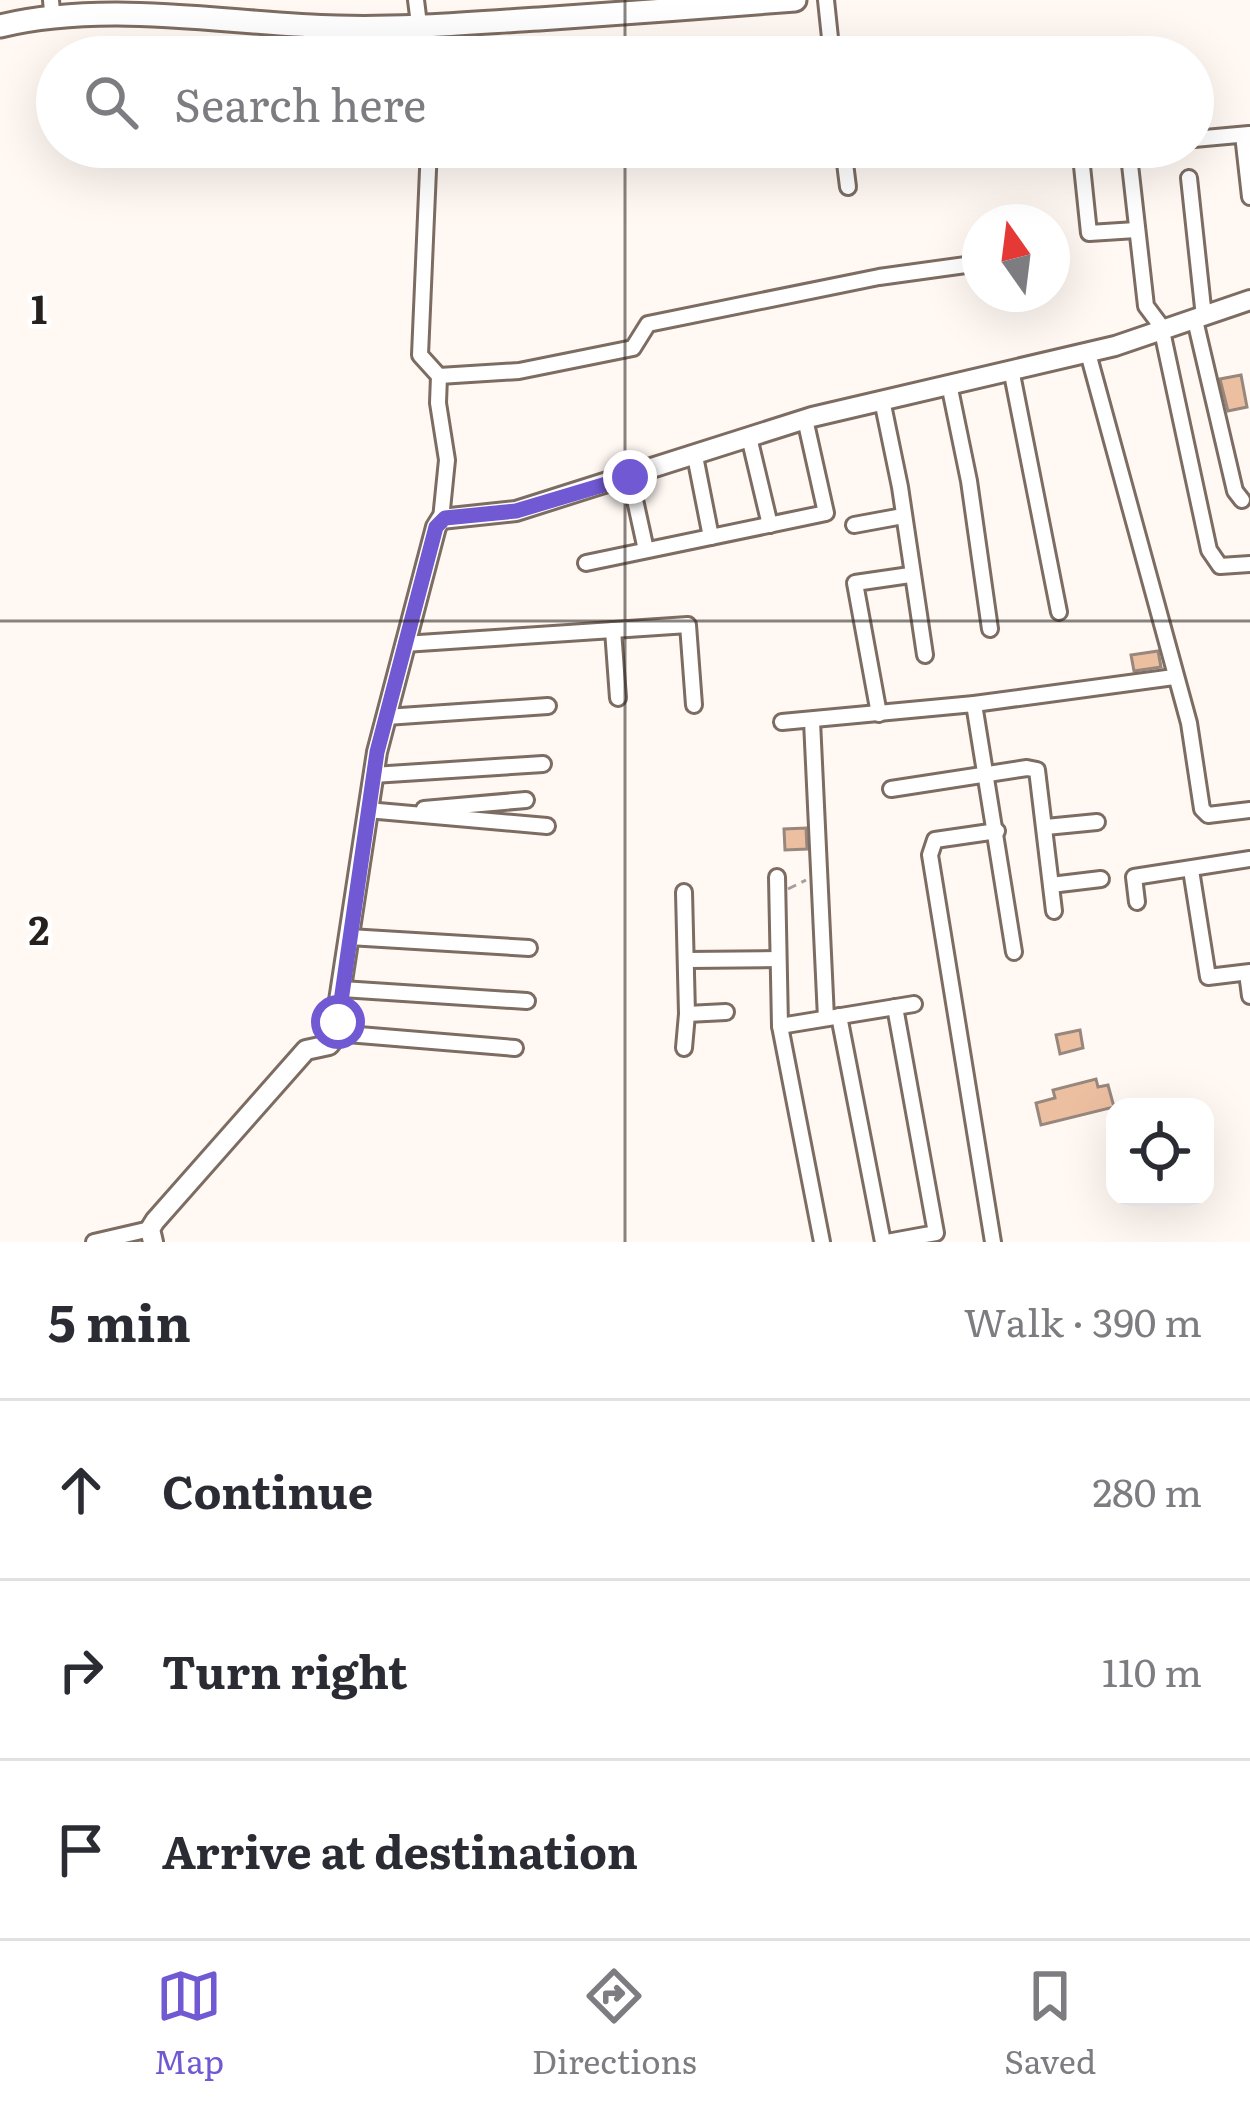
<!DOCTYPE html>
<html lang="en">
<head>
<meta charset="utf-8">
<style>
  :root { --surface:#fff; --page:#f7f7f7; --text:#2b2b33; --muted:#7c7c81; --line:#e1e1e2; --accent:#7159d3 }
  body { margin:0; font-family:Literata,serif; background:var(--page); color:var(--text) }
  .controls { position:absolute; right:36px; bottom:36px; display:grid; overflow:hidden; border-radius:24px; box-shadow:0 12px 48px #0002 }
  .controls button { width:108px; height:108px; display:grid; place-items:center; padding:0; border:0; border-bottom:3px solid var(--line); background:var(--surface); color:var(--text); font:60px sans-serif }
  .compass { position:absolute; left:962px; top:204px; width:108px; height:108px; border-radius:50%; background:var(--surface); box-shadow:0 12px 48px #0002; rotate:346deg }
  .stop { position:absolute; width:36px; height:36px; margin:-27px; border:9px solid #7159d3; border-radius:50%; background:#fff }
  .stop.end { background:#7159d3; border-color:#fff; box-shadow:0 3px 12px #0008 }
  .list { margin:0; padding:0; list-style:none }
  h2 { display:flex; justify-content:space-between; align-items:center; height:156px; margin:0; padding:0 48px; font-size:51px }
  h2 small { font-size:39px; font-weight:400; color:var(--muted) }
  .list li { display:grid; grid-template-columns:78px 1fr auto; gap:36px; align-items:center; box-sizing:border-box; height:180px; padding:0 48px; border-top:3px solid var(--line) }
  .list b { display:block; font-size:45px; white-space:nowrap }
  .list em { font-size:39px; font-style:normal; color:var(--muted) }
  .icon { flex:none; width:66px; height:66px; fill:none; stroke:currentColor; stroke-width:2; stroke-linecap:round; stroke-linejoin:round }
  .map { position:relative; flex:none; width:1250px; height:1242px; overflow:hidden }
  .search { position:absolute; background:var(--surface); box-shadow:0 12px 48px #0002; left:36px; right:36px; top:36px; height:132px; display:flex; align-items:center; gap:30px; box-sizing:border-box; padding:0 42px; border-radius:66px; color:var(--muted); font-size:45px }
  .sheet { height:696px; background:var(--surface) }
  nav { display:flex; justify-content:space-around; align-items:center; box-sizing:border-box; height:168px; border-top:3px solid var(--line); background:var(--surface); font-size:33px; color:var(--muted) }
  nav a { display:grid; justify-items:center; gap:6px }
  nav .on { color:var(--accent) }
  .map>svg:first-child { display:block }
  .building { fill:#edbfa1; stroke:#97877d; stroke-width:3 }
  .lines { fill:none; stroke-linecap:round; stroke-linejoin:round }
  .street-casing { stroke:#7c6c62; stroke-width:20 }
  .secondary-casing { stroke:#7c6c62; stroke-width:24 }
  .primary-casing { stroke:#7c6c62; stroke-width:27 }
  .path { stroke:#a59f9a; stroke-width:3; stroke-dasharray:9 6; stroke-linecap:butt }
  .street { stroke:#fff; stroke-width:14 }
  .secondary { stroke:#fff; stroke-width:18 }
  .primary { stroke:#fff; stroke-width:21 }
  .route { stroke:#7159d3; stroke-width:15 }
  .grid { fill:none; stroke:#27211d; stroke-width:3; stroke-opacity:0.55 }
  .grid-label { font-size:39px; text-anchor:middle; font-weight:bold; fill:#27211d; stroke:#fff; stroke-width:9; stroke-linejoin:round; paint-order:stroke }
</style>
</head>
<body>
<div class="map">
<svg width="1250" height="1242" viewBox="0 0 1250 1242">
  <rect width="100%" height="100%" fill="#fff8f3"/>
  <g class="building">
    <path d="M 1241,375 L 1247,407 L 1228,411 L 1220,379 Z"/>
    <path d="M 1158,651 L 1161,667 L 1134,671 L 1131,655 Z"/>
    <path d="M 806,828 L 807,849 L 785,850 L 784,829 Z"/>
    <path d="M 1080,1030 L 1083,1048 L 1060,1054 L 1056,1035 Z"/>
    <path d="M 1096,1079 L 1098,1087 L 1108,1085 L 1114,1107 L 1041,1125 L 1036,1103 L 1055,1098 L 1053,1090 Z"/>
  </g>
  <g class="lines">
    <g class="street-casing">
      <g id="street">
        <path d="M 51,0 L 52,12"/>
        <path d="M 416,0 L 423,57"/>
        <path d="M 826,0 L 832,57"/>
        <path d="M 1243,135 L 1250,197"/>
        <path d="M 1194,139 L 1249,134"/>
        <path d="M 429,147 L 420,355 L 439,376 L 438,403 L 447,460 L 441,519"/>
        <path d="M 843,147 L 848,187"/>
        <path d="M 1080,147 L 1089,233 L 1136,230"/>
        <path d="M 1128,147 L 1146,306 L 1164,330"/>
        <path d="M 1189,178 L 1204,317"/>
        <path d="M 1195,320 L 1235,491 L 1242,500"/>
        <path d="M 1162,331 L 1209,550 L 1220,566 L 1250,564"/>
        <path d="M 1088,353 L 1189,723 L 1202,809 L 1208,815 L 1250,810"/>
        <path d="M 1011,369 L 1059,612"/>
        <path d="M 439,376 L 519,371 L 633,348 L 648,324 L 879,277 L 980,263"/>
        <path d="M 949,384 L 969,481 L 990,629"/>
        <path d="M 882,400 L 900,487 L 925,655"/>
        <path d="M 749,437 L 770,525"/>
        <path d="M 695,456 L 711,537"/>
        <path d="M 630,477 L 646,550"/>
        <path d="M 854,525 L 903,516"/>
        <path d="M 586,563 L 826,513 L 805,419"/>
        <path d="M 613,630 L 618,698"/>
        <path d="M 404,644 L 688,625 L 694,705"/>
        <path d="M 974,704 L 1014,952"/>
        <path d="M 879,714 L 855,583 L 910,575"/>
        <path d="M 386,717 L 548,706"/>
        <path d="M 812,721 L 826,1018"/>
        <path d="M 782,722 L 974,704 L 1174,677"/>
        <path d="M 373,775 L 543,764"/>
        <path d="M 891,789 L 1027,768 L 1037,770 L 1054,911"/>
        <path d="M 424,809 L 526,800"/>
        <path d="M 367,810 L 547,826"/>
        <path d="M 1046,827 L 1097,822"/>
        <path d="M 1191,870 L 1208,977 L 1250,972"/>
        <path d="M 777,877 L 780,1026 L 822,1242"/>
        <path d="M 1051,885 L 1101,879"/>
        <path d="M 1137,902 L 1134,877 L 1250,859"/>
        <path d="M 349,937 L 529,948"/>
        <path d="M 687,960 L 778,959"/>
        <path d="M 1247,973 L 1250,996"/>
        <path d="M 342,989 L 527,1001"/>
        <path d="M 687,1014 L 726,1012"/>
        <path d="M 839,1016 L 883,1242"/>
        <path d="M 780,1026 L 914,1004"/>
        <path d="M 335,1033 L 515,1048"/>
        <path d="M 684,1048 L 687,1014 L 684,892"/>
        <path d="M 94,1242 L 150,1229"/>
        <path d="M 887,1242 L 936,1233 L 895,1007"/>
        <path d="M 993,1242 L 930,855 L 935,840 L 997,831"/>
      </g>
    </g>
    <g class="secondary-casing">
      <path id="secondary" d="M 153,1242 L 150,1229 L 155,1221 L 306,1050 L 329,1045 L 333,1040 L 377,752 L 436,527 L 441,519 L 516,511 L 812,417 L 1115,346 L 1250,300"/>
    </g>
    <g class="primary-casing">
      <path id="primary" d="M 0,26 C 108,0 226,24 337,27 C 404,29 471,23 539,19 C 624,13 710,7 795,0"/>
    </g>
    <path class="path" d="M 788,889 L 806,880"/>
    <use href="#street" class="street"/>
    <use href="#secondary" class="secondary"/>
    <use href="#primary" class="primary"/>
  </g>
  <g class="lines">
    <path class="route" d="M 338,1022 L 377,752 L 436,527 L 445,518 L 516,511 L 630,477"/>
  </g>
  <path class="grid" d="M 625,0 L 625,57M 625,147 L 625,1242M 0,621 L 1250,621"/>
  <g class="grid-label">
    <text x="39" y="324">1</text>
    <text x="39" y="945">2</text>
  </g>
</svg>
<div class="controls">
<button><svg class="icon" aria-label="locate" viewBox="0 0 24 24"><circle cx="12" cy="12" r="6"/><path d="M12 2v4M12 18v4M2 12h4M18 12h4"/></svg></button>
</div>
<svg class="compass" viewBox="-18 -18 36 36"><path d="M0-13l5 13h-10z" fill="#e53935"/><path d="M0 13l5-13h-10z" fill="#7c7c81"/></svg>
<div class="stop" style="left:338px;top:1022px"></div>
<div class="stop end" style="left:630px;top:477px"></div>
<div class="search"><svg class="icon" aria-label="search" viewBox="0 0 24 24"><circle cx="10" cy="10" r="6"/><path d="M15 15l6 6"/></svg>Search here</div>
</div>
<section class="sheet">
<h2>5 min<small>Walk · 390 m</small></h2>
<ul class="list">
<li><svg class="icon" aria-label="ahead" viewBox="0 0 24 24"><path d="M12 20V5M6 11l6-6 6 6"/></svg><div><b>Continue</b></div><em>280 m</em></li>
<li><svg class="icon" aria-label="right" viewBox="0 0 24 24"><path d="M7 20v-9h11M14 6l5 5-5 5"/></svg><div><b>Turn right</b></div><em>110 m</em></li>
<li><svg class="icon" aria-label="arrive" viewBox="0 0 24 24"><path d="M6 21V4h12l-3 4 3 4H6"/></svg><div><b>Arrive at destination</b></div></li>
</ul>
</section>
<nav>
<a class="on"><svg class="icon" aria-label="map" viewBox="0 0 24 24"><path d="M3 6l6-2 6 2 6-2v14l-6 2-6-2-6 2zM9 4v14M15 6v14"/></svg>Map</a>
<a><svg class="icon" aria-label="directions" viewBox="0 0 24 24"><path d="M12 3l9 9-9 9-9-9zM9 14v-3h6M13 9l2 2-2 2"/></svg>Directions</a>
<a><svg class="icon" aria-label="saved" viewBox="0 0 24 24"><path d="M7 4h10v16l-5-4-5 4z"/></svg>Saved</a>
</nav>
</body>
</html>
